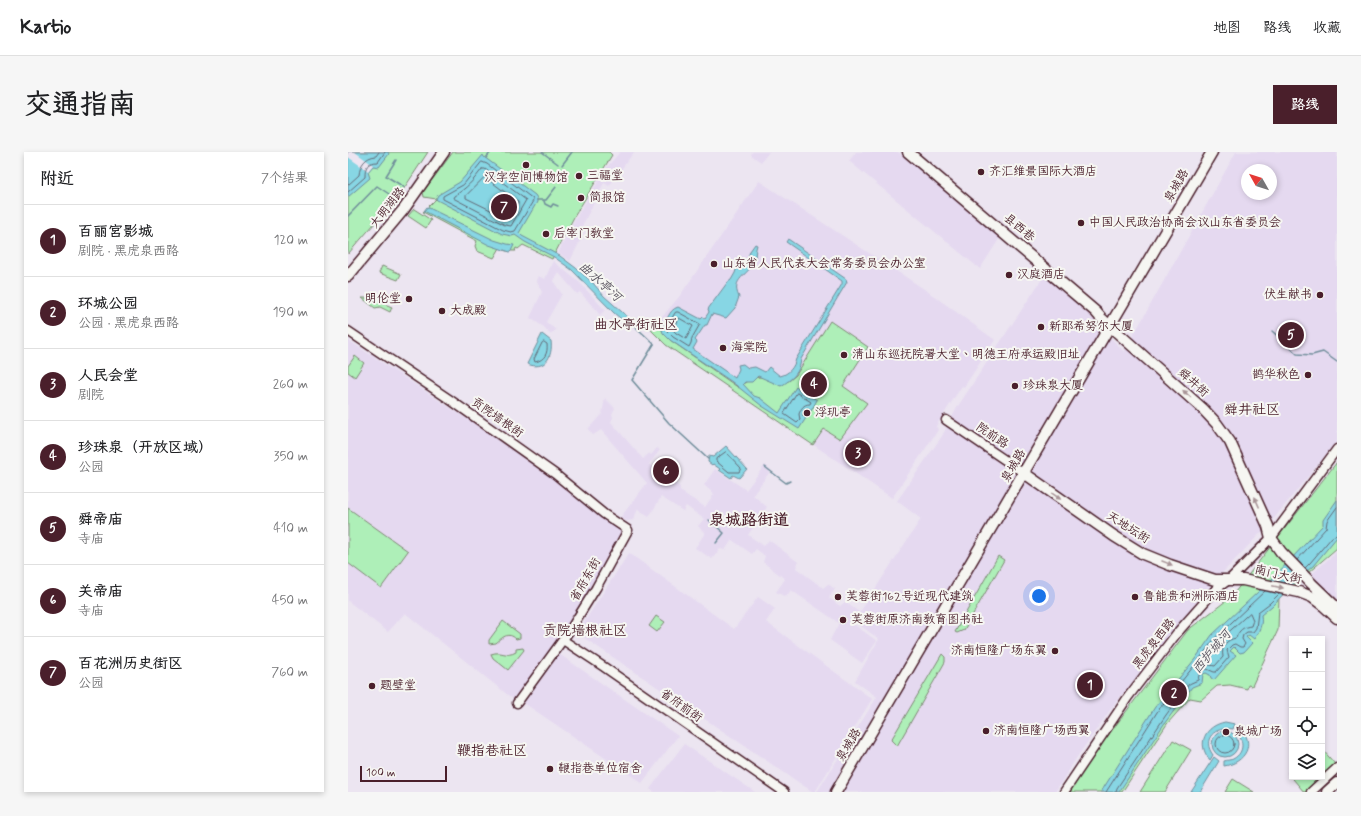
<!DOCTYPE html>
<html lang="zh">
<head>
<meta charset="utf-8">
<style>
  :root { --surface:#fff; --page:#f6f6f6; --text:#202124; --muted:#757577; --line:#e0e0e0; --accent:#4a1f2b }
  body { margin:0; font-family:Mynerve,"LXGW WenKai TC",sans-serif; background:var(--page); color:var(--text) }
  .controls { position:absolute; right:12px; bottom:12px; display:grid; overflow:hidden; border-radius:0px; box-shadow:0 2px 6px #0003 }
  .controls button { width:36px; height:36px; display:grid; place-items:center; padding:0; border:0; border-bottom:1px solid var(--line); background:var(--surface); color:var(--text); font:20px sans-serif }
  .compass { position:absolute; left:893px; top:12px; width:36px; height:36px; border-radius:50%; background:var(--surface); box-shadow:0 2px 6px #0003; rotate:309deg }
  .scale { position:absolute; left:12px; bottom:10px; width:87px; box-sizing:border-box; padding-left:4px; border:2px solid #4a1f2b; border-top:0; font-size:11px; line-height:14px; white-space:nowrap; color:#4a1f2b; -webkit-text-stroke:3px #f6f6f2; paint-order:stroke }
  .you { position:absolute; left:691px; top:444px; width:14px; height:14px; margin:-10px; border:3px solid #fff; border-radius:50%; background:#1a73e8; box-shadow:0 0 0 6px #1a73e833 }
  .badge { display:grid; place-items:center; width:26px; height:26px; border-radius:50%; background:var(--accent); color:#fff; font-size:13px; font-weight:700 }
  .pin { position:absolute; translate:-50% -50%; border:2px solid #fff; box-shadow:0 1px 4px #0006 }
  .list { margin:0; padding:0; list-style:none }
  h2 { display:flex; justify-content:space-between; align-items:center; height:52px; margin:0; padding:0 16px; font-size:17px }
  h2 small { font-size:13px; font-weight:400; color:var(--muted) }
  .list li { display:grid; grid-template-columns:26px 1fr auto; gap:12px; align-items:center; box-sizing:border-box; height:72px; padding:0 16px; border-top:1px solid var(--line) }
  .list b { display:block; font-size:15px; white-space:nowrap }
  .list p { margin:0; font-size:13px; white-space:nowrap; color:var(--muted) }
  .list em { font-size:13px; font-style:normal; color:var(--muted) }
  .icon { flex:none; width:22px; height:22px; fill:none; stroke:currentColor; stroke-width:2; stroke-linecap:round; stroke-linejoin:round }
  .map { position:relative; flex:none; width:989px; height:640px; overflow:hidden; border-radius:0px }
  header { display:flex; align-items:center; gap:24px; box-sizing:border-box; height:56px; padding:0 20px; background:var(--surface); border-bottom:1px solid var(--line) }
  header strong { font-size:19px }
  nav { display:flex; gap:22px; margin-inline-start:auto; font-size:14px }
  .intro { display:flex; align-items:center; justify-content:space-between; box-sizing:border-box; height:96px; padding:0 24px }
  h1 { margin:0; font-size:28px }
  .button { padding:10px 18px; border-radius:0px; background:var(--accent); color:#fff; font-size:14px; font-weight:700 }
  main { display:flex; gap:24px; padding:0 24px }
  aside { flex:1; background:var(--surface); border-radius:0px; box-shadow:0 2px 6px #0003 }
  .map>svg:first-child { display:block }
  .built { fill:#e5d9f0; fill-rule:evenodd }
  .green { fill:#aeefb8; stroke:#7c8772 }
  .water { fill:#87d6e4; stroke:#6f8d9a }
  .pier { fill:#ece5f1 }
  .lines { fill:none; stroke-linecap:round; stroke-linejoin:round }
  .shore { stroke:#626875; stroke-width:1 }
  .stream { stroke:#6f8d9a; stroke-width:1.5 }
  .minor-casing { stroke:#4a1f2b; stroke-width:11 }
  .major-casing { stroke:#4a1f2b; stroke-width:13 }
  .minor { stroke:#f6f6f2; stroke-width:8 }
  .major { stroke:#f6f6f2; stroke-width:10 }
  .oneway { fill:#a99598 }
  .poi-dot { fill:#4a1f2b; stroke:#f6f6f2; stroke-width:1.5 }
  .labels { text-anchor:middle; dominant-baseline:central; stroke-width:4; stroke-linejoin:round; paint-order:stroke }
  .poi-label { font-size:12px; fill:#4a1f2b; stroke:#f6f6f2; text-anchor:start }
  .street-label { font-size:12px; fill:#4a1f2b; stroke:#f6f6f2 }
  .water-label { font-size:13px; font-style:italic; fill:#5c5662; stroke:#f6f6f2 }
  .quarter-label { font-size:14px; fill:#4a1f2b; stroke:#f6f6f2 }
  .district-label { font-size:16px; font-weight:bold; fill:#4a1f2b; stroke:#f6f6f2 }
</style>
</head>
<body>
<header>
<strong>Kartio</strong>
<nav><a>地图</a><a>路线</a><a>收藏</a></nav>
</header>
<div class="intro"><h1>交通指南</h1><a class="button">路线</a></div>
<main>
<aside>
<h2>附近<small>7个结果</small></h2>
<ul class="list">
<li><span class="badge">1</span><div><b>百丽宫影城</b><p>剧院 · 黑虎泉西路</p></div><em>120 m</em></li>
<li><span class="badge">2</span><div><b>环城公园</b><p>公园 · 黑虎泉西路</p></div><em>190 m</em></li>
<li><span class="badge">3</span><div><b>人民会堂</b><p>剧院</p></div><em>260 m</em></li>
<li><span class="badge">4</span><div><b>珍珠泉（开放区域）</b><p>公园</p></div><em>350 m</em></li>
<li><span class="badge">5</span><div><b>舜帝庙</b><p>寺庙</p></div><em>410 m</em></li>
<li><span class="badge">6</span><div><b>关帝庙</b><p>寺庙</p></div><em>450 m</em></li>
<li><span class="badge">7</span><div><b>百花洲历史街区</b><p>公园</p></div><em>760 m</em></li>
</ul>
</aside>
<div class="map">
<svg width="989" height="640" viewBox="0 0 989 640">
  <rect width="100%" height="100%" fill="#ece5f1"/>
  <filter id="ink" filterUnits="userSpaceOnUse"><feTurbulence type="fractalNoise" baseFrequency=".025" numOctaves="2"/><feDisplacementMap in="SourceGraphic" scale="8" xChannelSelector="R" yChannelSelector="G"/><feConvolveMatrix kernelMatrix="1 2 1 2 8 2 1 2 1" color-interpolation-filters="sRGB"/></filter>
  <g filter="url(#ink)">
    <g class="built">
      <path d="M 272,0 L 286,0 L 261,34 L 256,31 L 231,80 L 235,83 L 222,109 L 210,101 L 226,69 L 259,15 Z"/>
      <path d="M 404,0 L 421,0 L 413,10 L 403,3 Z"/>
      <path d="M 508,0 L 550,0 L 653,84 L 632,117 L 501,9 Z"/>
      <path d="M 888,0 L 989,0 L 989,289 L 923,370 L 858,438 L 765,554 L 729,605 L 707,640 L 469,640 L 529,545 L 507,529 L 531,487 L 506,469 L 573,367 L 549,349 L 594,284 L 610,254 L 696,124 L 741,162 L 776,200 ZM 899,18 L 923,18 L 923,42 L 899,42 Z"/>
      <path d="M 411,29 L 579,139 L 647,188 L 616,235 L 614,234 L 588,274 L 590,278 L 544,346 L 318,193 L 303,178 L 331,145 Z"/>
      <path d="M 205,109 L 232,131 L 257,158 L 252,163 L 232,140 L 229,142 L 210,120 L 205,129 L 214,142 L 198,170 L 208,178 L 202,182 L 196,175 L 182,166 L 194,140 L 189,130 L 190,124 L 197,127 Z"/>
      <path d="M 0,188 L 205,324 L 275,380 L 245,436 L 205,497 L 165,547 L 57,461 L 40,480 L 0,449 Z"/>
      <path d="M 257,246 L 267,256 L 264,262 L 265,265 L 263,270 L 295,307 L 301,301 L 303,303 L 309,296 L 312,298 L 301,312 L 310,321 L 306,326 L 320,335 L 325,330 L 332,335 L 332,339 L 357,355 L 366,342 L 356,333 L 367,317 L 398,338 L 417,313 L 423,318 L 405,343 L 419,355 L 400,383 L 416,394 L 421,388 L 450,410 L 448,416 L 463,427 L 475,436 L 480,432 L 487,437 L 481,446 L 492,454 L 497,450 L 511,460 L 504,471 L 529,489 L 514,511 L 482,488 L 491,471 L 443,438 L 438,445 L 428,440 L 437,427 L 415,410 L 417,404 L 408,397 L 404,402 L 384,388 L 377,398 L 372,397 L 364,407 L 347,396 L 357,381 L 350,374 L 356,367 L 338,354 L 335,359 L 313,345 L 301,365 L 290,357 L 285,368 L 279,369 L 272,366 L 299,331 L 253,278 L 245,283 L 240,277 L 254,262 Z"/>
      <path d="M 989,399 L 989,450 L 963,423 Z"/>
      <path d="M 281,401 L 386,477 L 410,445 L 427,457 L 418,470 L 524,547 L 467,640 L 465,640 L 229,481 Z"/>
      <path d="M 211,502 L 330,584 L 294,631 L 176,551 Z"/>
      <path d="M 336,592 L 407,640 L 306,640 L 302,637 Z"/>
    </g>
    <g class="green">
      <path d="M 0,0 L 80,0 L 53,41 L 0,102 Z"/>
      <path d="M 105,0 L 261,0 L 264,3 L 226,65 L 204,107 L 175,93 L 170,97 L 168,96 L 167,98 L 168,99 L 158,99 L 152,96 L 146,106 L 129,99 L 127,94 L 129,89 L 75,60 L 88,47 L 76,45 L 75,40 Z"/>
      <path d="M 66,57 L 83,68 L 78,76 L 60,64 Z"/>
      <path d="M 34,114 L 53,122 L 50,128 L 31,121 Z"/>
      <path d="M 14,146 L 21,146 L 44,155 L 42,160 L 32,155 L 27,156 Z"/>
      <path d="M 482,169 L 520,195 L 495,234 L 519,251 L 492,287 L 476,277 L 465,293 L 318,193 L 303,178 L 309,171 C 314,177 317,183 322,188 L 391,236 C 407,219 421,226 441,229 L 448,223 Z"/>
      <path d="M 7,204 L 16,211 L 7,225 L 0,220 L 0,214 Z"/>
      <path d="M 989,310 L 989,396 L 931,446 L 930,478 L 904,534 L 900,533 L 899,537 L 882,533 L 869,534 L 853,548 L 842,546 L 819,572 L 774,640 L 722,640 L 746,602 L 840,478 L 883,445 Z"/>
      <path d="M 0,356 L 60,399 L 33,436 L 0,411 Z"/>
      <path d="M 650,404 L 656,408 L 616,478 L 609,481 L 607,480 Z"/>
      <path d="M 308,464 L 317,470 L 309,480 L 301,474 Z"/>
      <path d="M 155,469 L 172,482 L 172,486 L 168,487 C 160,479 154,486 148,491 L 141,492 L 141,488 Z"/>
      <path d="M 175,496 L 176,498 L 160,518 L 145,506 L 143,502 C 154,498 158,506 168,500 L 168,497 Z"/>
      <path d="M 594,502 L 597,505 L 597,510 L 549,594 L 543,588 Z"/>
      <path d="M 825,588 L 843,598 L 817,640 L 792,640 Z"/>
      <path d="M 974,597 L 987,612 L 974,624 Z"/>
      <path d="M 944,610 L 944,625 L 973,625 L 958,640 L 956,640 L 940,621 Z"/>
      <path d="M 885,627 L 906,640 L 877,640 Z"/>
    </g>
    <g class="water">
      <path d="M 0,0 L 40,0 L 41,2 L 31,15 L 25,14 L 20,20 L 22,26 L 0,45 Z"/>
      <path d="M 135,3 L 136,5 L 187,43 L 189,46 L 189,50 L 171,81 L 174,84 L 212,104 L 228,116 L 245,131 L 256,144 L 283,168 L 279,172 L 266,161 L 224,118 L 206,105 L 177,90 L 167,83 L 164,84 L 154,82 L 89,48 L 88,47 L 90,43 L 112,30 Z"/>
      <path d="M 79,55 L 146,88 L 159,92 L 166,93 L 163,99 L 162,100 L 141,93 L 76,59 Z"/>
      <path d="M 440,87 L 498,127 L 499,130 L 453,207 C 452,221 444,227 433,234 L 410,224 L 404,230 L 397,230 L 395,232 L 406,244 L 412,246 L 431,261 L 448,235 L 469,248 L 463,259 L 459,256 L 454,263 L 458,266 L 451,277 L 414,254 L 384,230 L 322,188 L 315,181 L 314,178 C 319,170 320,158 330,155 L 353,167 L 355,165 L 357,166 L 361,160 L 360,157 L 379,131 L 383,128 L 387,121 L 388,118 L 393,113 L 399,109 L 402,99 L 407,92 L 409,93 C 407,98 408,104 406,109 C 401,124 382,126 391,145 L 387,156 L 378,166 L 364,162 L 359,173 L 357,173 L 347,188 L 349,190 L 345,197 L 387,226 L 391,217 L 390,213 L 395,212 L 400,216 L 407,215 L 417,220 L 421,215 L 432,224 C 441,222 446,215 448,207 L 494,132 L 494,129 L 438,90 Z"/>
      <path d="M 194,182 L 203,189 C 205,205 197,219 179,212 Z"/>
      <path d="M 378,294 L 399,317 L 391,326 L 385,323 L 383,326 L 371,318 L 372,317 L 365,312 L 364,313 L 360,310 L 361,304 L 365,305 Z"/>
      <path d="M 989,348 L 989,385 L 965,414 L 949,428 L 924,454 L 913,463 C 915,473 911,479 906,487 L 901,483 L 898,485 L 904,491 L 896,500 L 892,501 L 886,495 L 882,499 L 888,503 L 866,528 L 863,526 L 862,523 L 858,521 L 855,522 L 854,531 L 844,535 L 816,572 L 771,640 L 753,640 L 807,555 L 847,507 L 864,483 L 926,425 L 975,373 L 975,368 Z"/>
      <path d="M 877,570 L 887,572 L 885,577 C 867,574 853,587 865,603 L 862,608 C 848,592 857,574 877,570 Z"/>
      <path d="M 891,575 C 909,591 897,611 876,614 L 876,609 C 879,608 883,608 885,607 C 898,600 895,587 888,579 Z"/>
      <circle cx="877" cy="592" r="13"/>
      <path d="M 866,605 L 871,609 L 852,640 L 843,640 Z"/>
    </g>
    <path class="pier" d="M 0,0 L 7,0 L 25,13 L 20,19 L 0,5 Z"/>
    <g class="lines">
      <g class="shore">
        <path d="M 134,10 L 139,12 L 185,47 L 185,49 L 167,79 L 163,80 L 155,78 L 95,47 L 95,44 L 115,33 Z"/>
        <path d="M 134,17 L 137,17 L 178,48 L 163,74 L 157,73 L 105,46 L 106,44 C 119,36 125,29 134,17 Z"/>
        <path d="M 137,25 L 170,50 L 170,52 L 161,67 L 118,46 L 118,44 Z"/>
        <path d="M 0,33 L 11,23 C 12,13 17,5 28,4 L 31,0"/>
        <path d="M 0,40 L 17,25 C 17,15 19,10 30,10 L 37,0"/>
        <path d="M 328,160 L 330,160 L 352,172 L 344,186 L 343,191 L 341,195 L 325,185 L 319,179 L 323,171 L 324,166 Z"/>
        <path d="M 331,166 L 345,174 L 338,187 L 328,181 L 325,178 L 329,168 Z"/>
        <path d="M 196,190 L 199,192 C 200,201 197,208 187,210 L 186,207 L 194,191 Z"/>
        <path d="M 449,241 L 463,250 L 462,252 C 455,252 453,257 451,262 L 452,268 L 449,271 L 436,262 Z"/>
        <path d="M 378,300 L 393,316 L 391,320 L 381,320 L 368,309 L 368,307 Z"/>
        <path d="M 949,408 L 978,376 L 979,369 L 989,355"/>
        <path d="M 957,416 L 962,411 L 984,385 L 989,383"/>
        <path d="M 902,461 L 905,468 L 903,474 C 895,475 891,478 888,486 C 878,488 873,494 875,505 L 867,514 L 857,512 L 856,509 L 871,489 Z"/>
        <circle cx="877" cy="592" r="9"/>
        <path d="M 758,640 L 811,557 L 850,509 L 867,486 L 917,439"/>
        <path d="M 768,640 L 769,636 L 818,563 L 841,532 L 850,528 C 851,522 852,518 859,517 L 866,520 L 868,520 L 881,505 L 879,498 L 884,493 L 887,492 L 892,495 L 895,495 L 897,492 L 894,487 L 895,483 L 899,480 L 905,480 L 908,476 L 910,460 L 922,451 L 931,442"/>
      </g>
      <g class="stream">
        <path d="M 194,0 L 210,12"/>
        <path d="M 138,6 L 143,0"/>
        <path d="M 48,8 L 38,24 L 56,35"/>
        <path d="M 214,13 L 224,0"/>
        <path d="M 189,48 L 198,48 L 208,35"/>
        <path d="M 196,49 L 197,52 L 203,55 L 205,52 L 210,54"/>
        <path d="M 0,64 L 29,34 L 47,46"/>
        <path d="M 280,169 L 290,177 L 306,192"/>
        <path d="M 924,179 L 949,202 L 964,203 L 975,200 L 989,210"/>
        <path d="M 306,192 L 284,228 L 321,271 L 360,307"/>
        <path d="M 417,315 L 438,331 L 442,329"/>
        <path d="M 361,368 L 376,381 L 368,391"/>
      </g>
      <g class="minor-casing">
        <g id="minor">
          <path d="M 0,179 L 101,247 L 207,322 L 256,362 L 280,378 L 248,436 L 222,478 L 169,551"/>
          <path d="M 598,268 L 676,321"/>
          <path d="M 215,488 L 256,515 L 436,640"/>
          <path d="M 716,640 L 780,545 L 829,481 L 868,437 L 882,427 L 923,386 L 989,297"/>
          <path d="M 963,640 L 989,616"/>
        </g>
      </g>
      <g class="major-casing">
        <g id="major">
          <path d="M 560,0 L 748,160 L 753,166 L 855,257 L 869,272 L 882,290 L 920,374 L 923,386 L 933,400 L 964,432 L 989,456"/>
          <path d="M 0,124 L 56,57 L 96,0"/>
          <path d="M 676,321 L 766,384 L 795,402 L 822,413 L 867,428 L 895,428 L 951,440 L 964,445 L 976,454 L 989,466"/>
          <path d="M 488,640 L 864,0"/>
          <path d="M 979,640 L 989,631"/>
        </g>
      </g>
      <use href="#minor" class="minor"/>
      <use href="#major" class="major"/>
    </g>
    <defs><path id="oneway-solid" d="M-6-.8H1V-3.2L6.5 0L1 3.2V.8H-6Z"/></defs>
    <g class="oneway">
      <use href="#oneway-solid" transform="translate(839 242) rotate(-138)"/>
      <use href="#oneway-solid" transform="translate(708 344) rotate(35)"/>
      <use href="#oneway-solid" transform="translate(909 350) rotate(-114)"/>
      <use href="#oneway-solid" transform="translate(819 411) rotate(22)"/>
      <use href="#oneway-solid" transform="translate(930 435) rotate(12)"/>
    </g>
  </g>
  <g class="poi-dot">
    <circle cx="178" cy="13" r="4"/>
    <circle cx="633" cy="20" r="4"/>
    <circle cx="231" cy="24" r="4"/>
    <circle cx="233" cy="46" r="4"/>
    <circle cx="733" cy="71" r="4"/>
    <circle cx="198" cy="82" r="4"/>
    <circle cx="366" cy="112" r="4"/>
    <circle cx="661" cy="123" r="4"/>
    <circle cx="972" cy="143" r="4"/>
    <circle cx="61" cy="147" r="4"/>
    <circle cx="94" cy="159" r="4"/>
    <circle cx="693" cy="175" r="4"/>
    <circle cx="375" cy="196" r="4"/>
    <circle cx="496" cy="203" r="4"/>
    <circle cx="960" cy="223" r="4"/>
    <circle cx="667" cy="234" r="4"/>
    <circle cx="459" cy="261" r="4"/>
    <circle cx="490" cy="445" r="4"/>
    <circle cx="787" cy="445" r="4"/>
    <circle cx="495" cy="468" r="4"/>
    <circle cx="707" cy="499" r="4"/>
    <circle cx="24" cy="534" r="4"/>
    <circle cx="638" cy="579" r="4"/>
    <circle cx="878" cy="580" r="4"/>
    <circle cx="202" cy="617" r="4"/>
  </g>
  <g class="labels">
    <g class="poi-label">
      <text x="641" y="20">齐汇维景国际大酒店</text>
      <text x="239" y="24">三福堂</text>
      <text x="178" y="26" text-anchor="middle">汉字空间博物馆</text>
      <text x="241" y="46">简报馆</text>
      <text x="741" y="71">中国人民政治协商会议山东省委员会</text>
      <text x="206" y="82">后宰门教堂</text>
      <text x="374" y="112">山东省人民代表大会常务委员会办公室</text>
      <text x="669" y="123">汉庭酒店</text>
      <text x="964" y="143" text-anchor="end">伏生献书</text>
      <text x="53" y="147" text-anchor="end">明伦堂</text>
      <text x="102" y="159">大成殿</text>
      <text x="701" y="175">新郎希努尔大厦</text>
      <text x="383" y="196">海棠院</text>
      <text x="504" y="203">清山东巡抚院署大堂、明德王府承运殿旧址</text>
      <text x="952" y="223" text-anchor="end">鹊华秋色</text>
      <text x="675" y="234">珍珠泉大厦</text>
      <text x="467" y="261">浮玑亭</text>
      <text x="498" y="445">芙蓉街162号近现代建筑</text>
      <text x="795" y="445">鲁能贵和洲际酒店</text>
      <text x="503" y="468">芙蓉街原济南教育图书社</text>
      <text x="699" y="499" text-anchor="end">济南恒隆广场东翼</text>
      <text x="32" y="534">题壁堂</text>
      <text x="646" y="579">济南恒隆广场西翼</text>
      <text x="886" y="580">泉城广场</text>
      <text x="210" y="617">鞭指巷单位宿舍</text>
    </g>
    <g class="street-label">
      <text transform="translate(829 34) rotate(-60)">泉城路</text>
      <text transform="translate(40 56) rotate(-52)">大明湖路</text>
      <text transform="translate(671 76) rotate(40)">县西巷</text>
      <text transform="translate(845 231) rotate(42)">舜井街</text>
      <text transform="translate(149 266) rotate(35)">贡院墙根街</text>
      <text transform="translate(644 284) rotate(34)">院前路</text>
      <text transform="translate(666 314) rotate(-60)">泉城路</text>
      <text transform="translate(780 376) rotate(32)">天地坛街</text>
      <text transform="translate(930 423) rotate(13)">南门大街</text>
      <text transform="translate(238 428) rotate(-60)">省府东街</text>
      <text transform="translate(806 492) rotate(-52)">黑虎泉西路</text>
      <text transform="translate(333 554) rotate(35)">省府前街</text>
      <text transform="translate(501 593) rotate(-59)">泉城路</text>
    </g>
    <g class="water-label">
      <text transform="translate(252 130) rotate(42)">曲水亭河</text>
      <text transform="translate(864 500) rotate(-50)">西护城河</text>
    </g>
    <g class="quarter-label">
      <text x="288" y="173">曲水亭街社区</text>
      <text x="904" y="258">舜井社区</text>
      <text x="237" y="479">贡院墙根社区</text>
      <text x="144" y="599">鞭指巷社区</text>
    </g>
    <g class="district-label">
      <text x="401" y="368">泉城路街道</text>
    </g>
  </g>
</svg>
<div class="controls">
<button>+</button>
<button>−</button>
<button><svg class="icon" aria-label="locate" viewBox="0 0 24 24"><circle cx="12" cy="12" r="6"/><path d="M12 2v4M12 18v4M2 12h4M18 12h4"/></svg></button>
<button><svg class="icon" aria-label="layers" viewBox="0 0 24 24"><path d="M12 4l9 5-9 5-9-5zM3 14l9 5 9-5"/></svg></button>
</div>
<svg class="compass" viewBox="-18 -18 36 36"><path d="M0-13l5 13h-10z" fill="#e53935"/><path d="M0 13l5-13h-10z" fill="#757577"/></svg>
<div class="scale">100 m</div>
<div class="you"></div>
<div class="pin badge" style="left:742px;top:533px">1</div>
<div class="pin badge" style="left:826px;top:541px">2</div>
<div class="pin badge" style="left:510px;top:301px">3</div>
<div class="pin badge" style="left:466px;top:232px">4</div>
<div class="pin badge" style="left:943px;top:183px">5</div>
<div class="pin badge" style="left:318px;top:319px">6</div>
<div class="pin badge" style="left:156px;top:55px">7</div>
</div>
</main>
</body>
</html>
